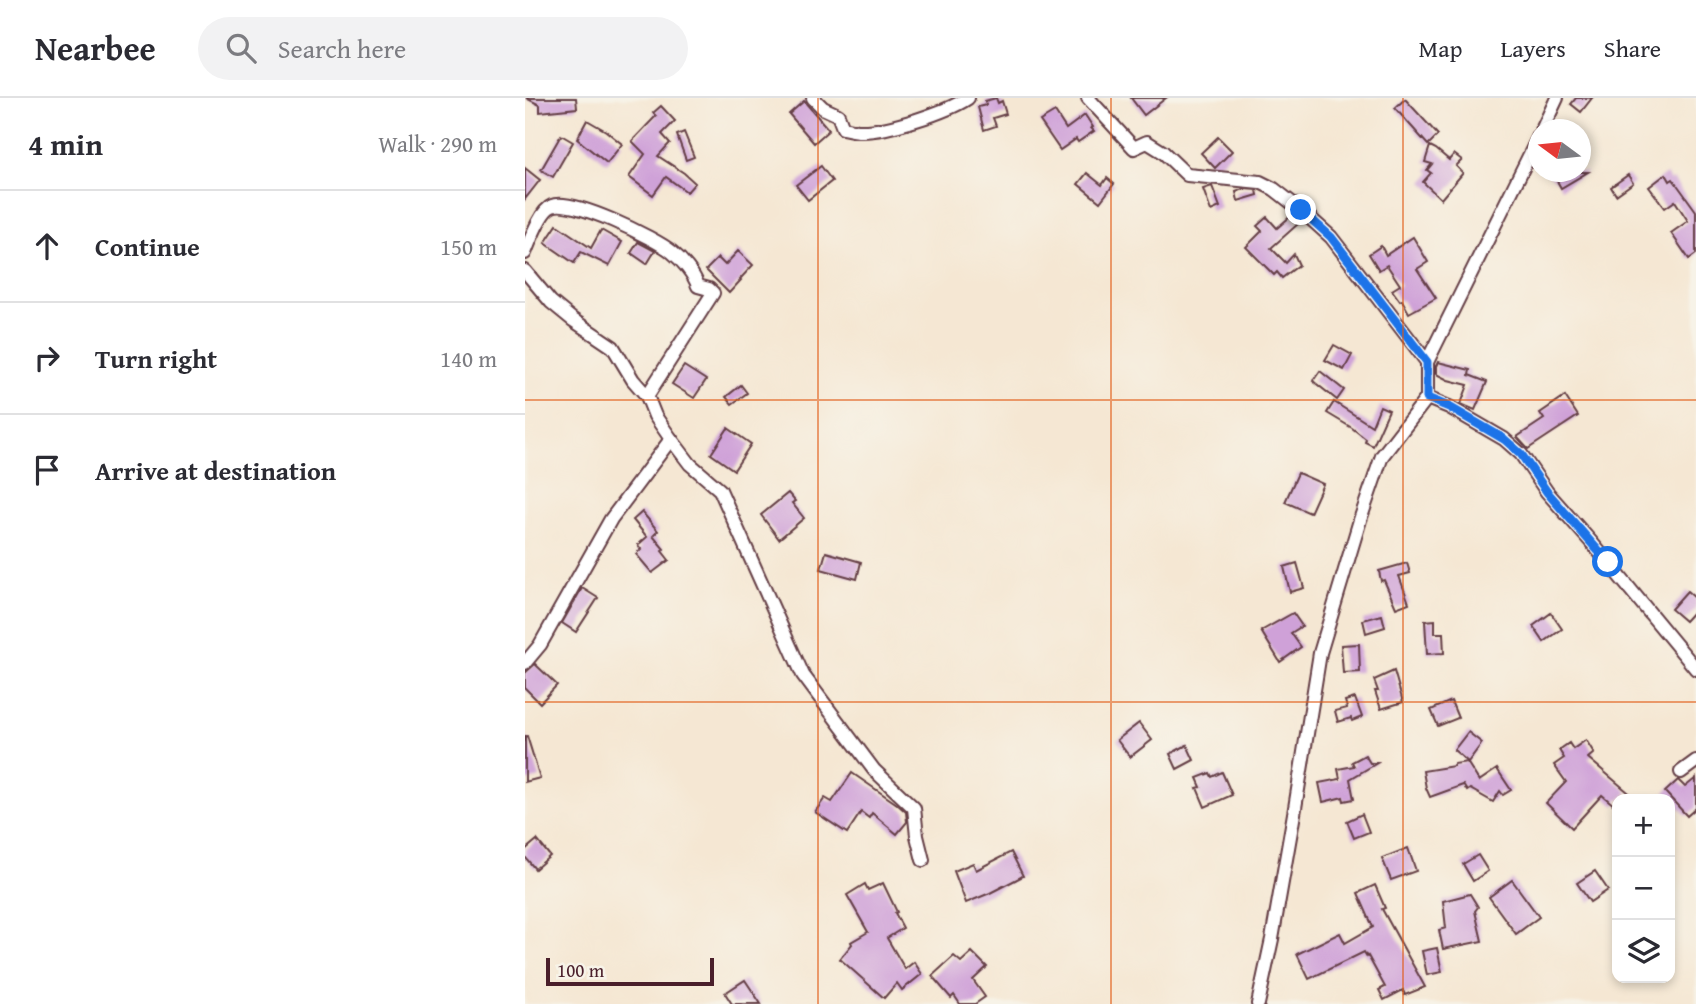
<!DOCTYPE html>
<html lang="en">
<head>
<meta charset="utf-8">
<style>
  :root { --surface:#fff; --page:#f2f2f3; --text:#2b2b33; --muted:#7c7c81; --line:#e1e1e2 }
  body { margin:0; font-family:"Gentium Book Plus",serif; background:var(--page); color:var(--text) }
  .controls { position:absolute; right:21px; bottom:21px; display:grid; overflow:hidden; border-radius:14px; box-shadow:0 4px 10px #0003 }
  .controls button { width:63px; height:63px; display:grid; place-items:center; padding:0; border:0; border-bottom:2px solid var(--line); background:var(--surface); color:var(--text); font:35px sans-serif }
  .compass { position:absolute; left:1003px; top:21px; width:63px; height:63px; border-radius:50%; background:var(--surface); box-shadow:0 4px 10px #0003; rotate:285deg }
  .scale { position:absolute; left:21px; bottom:18px; width:168px; box-sizing:border-box; padding-left:7px; border:4px solid #4a1f2b; border-top:0; font-size:19px; line-height:24px; white-space:nowrap; color:#4a1f2b; -webkit-text-stroke:5px #f7f3e8; paint-order:stroke }
  .stop { position:absolute; width:21px; height:21px; margin:-16px; border:5px solid #1a73e8; border-radius:50%; background:#fff }
  .stop.end { background:#1a73e8; border-color:#fff; box-shadow:0 2px 7px #0008 }
  .list { margin:0; padding:0; list-style:none }
  h2 { display:flex; justify-content:space-between; align-items:center; height:91px; margin:0; padding:0 28px; font-size:30px }
  h2 small { font-size:23px; font-weight:400; color:var(--muted) }
  .list li { display:grid; grid-template-columns:46px 1fr auto; gap:21px; align-items:center; box-sizing:border-box; height:112px; padding:0 28px; border-top:2px solid var(--line) }
  .list b { display:block; font-size:26px; white-space:nowrap }
  .list em { font-size:23px; font-style:normal; color:var(--muted) }
  .icon { flex:none; width:38px; height:38px; fill:none; stroke:currentColor; stroke-width:2; stroke-linecap:round; stroke-linejoin:round }
  .map { position:relative; flex:none; width:1171px; height:906px; overflow:hidden }
  header { display:flex; align-items:center; gap:42px; box-sizing:border-box; height:98px; padding:0 35px; background:var(--surface); border-bottom:2px solid var(--line) }
  header strong { font-size:33px }
  nav { display:flex; gap:38px; margin-inline-start:auto; font-size:24px }
  .search { width:490px; height:63px; background:var(--page); display:flex; align-items:center; gap:18px; box-sizing:border-box; padding:0 24px; border-radius:38px; color:var(--muted); font-size:26px }
  main { display:flex }
  aside { flex:1; background:var(--surface) }
  .map>svg:first-child { display:block }
  .building { fill:#cfa1d8 }
  .lines { fill:none; stroke-linecap:round; stroke-linejoin:round }
  .minor-casing { stroke:#643d44; stroke-width:16 }
  .minor { stroke:#fff; stroke-width:12 }
  .route { stroke:#1a73e8; stroke-width:9 }
  .grid { fill:none; stroke:#e0560e; stroke-width:2; stroke-opacity:0.55 }
</style>
</head>
<body>
<header>
<strong>Nearbee</strong>
<div class="search"><svg class="icon" aria-label="search" viewBox="0 0 24 24"><circle cx="10" cy="10" r="6"/><path d="M15 15l6 6"/></svg>Search here</div>
<nav><a>Map</a><a>Layers</a><a>Share</a></nav>
</header>
<main>
<aside>
<h2>4 min<small>Walk · 290 m</small></h2>
<ul class="list">
<li><svg class="icon" aria-label="ahead" viewBox="0 0 24 24"><path d="M12 20V5M6 11l6-6 6 6"/></svg><div><b>Continue</b></div><em>150 m</em></li>
<li><svg class="icon" aria-label="right" viewBox="0 0 24 24"><path d="M7 20v-9h11M14 6l5 5-5 5"/></svg><div><b>Turn right</b></div><em>140 m</em></li>
<li><svg class="icon" aria-label="arrive" viewBox="0 0 24 24"><path d="M6 21V4h12l-3 4 3 4H6"/></svg><div><b>Arrive at destination</b></div></li>
</ul>
</aside>
<div class="map">
<svg width="1171" height="906" viewBox="0 0 1171 906">
  <rect width="100%" height="100%" fill="#f7f3e8"/>
  <filter id="ink" filterUnits="userSpaceOnUse"><feTurbulence type="fractalNoise" baseFrequency=".0143" numOctaves="2"/><feDisplacementMap in="SourceGraphic" scale="14" xChannelSelector="R" yChannelSelector="G"/><feConvolveMatrix kernelMatrix="1 2 1 2 8 2 1 2 1" color-interpolation-filters="sRGB"/></filter>
  <filter id="wash" filterUnits="userSpaceOnUse"><feTurbulence type="fractalNoise" baseFrequency=".00686" numOctaves="4" result="noise"/><feDisplacementMap in="SourceGraphic" scale="28" xChannelSelector="R" yChannelSelector="G"/><feGaussianBlur stdDeviation="1.57" result="paint"/><feColorMatrix in="noise" values="0 0 0 0 0 0 0 0 0 0 0 0 0 0 0 0 0 1.4 0 .05"/><feComposite in="paint" operator="in"/></filter>
  <g filter="url(#wash)">
    <rect width="100%" height="100%" fill="#f5e7d3"/>
    <g id="blocks">
      <g class="building">
        <path d="M 1,0 L 51,0 L 52,10 L 15,14 L 15,7 Z"/>
        <path d="M 471,0 L 473,5 L 477,3 L 481,16 L 468,20 L 471,28 L 459,32 L 453,9 L 461,7 L 460,3 Z"/>
        <path d="M 606,0 L 641,0 L 619,17 Z"/>
        <path d="M 1051,0 L 1067,0 L 1056,14 L 1046,6 Z"/>
        <path d="M 880,1 L 913,37 L 903,47 L 870,10 Z"/>
        <path d="M 279,3 L 304,32 L 289,45 L 264,16 Z"/>
        <path d="M 136,8 L 150,23 L 137,36 L 145,45 L 133,58 L 159,75 L 170,85 L 162,94 L 141,79 L 128,97 L 104,79 L 120,56 L 107,43 L 131,18 L 128,15 Z"/>
        <path d="M 530,14 L 541,31 L 560,17 L 568,29 L 566,30 L 569,33 L 553,44 L 551,41 L 535,52 L 515,23 Z"/>
        <path d="M 62,22 L 81,33 L 97,46 L 82,65 L 52,41 Z"/>
        <path d="M 159,34 L 169,59 L 161,62 L 152,37 Z"/>
        <path d="M 36,37 L 48,44 L 28,79 L 16,72 Z"/>
        <path d="M 693,39 L 707,53 L 690,70 L 676,55 Z"/>
        <path d="M 905,48 L 911,51 L 924,62 L 929,56 L 937,62 L 931,68 L 938,75 L 916,101 L 898,84 L 906,75 L 902,72 L 907,66 L 900,64 Z"/>
        <path d="M 296,68 L 307,83 L 283,102 L 271,87 Z"/>
        <path d="M 0,70 L 15,82 L 0,101 Z"/>
        <path d="M 1020,74 L 1063,74 L 1036,90 L 1032,83 Z"/>
        <path d="M 562,75 L 577,87 L 582,80 L 589,86 L 575,104 L 553,86 Z"/>
        <path d="M 1141,76 L 1145,83 L 1148,81 L 1171,113 L 1171,156 L 1164,161 L 1146,135 L 1163,123 L 1150,103 L 1140,110 L 1124,89 Z"/>
        <path d="M 1103,77 L 1108,85 L 1091,97 L 1086,89 Z"/>
        <path d="M 687,88 L 695,109 L 686,113 L 678,91 Z"/>
        <path d="M 719,91 L 732,92 L 733,97 L 713,103 L 711,94 Z"/>
        <path d="M 766,118 L 773,126 L 746,150 L 761,165 L 769,156 L 774,167 L 757,180 L 752,174 L 749,177 L 721,149 L 737,133 L 732,128 L 742,119 L 752,130 Z"/>
        <path d="M 32,127 L 66,150 L 76,132 L 97,144 L 84,168 L 56,154 L 49,165 L 20,145 Z"/>
        <path d="M 888,139 L 903,164 L 892,171 L 911,200 L 884,215 L 877,202 L 875,203 L 867,192 L 875,187 L 862,167 L 854,172 L 844,156 L 856,148 L 861,157 Z"/>
        <path d="M 113,144 L 130,153 L 122,166 L 106,155 Z"/>
        <path d="M 213,153 L 228,167 L 215,181 L 216,182 L 204,195 L 181,172 L 193,160 L 200,167 Z"/>
        <path d="M 809,247 L 827,257 L 819,272 L 800,262 Z"/>
        <path d="M 913,264 L 945,272 L 944,277 L 962,284 L 950,312 L 936,306 L 943,287 L 923,282 L 911,276 L 911,268 Z"/>
        <path d="M 159,268 L 181,282 L 169,300 L 147,286 Z"/>
        <path d="M 795,273 L 819,292 L 812,302 L 788,283 Z"/>
        <path d="M 216,287 L 222,295 L 207,306 L 201,299 Z"/>
        <path d="M 1040,298 L 1053,318 L 1003,351 L 992,339 L 1019,321 L 1015,315 Z"/>
        <path d="M 809,304 L 847,328 L 855,308 L 864,312 L 848,348 L 840,344 L 841,341 L 827,330 L 802,315 Z"/>
        <path d="M 203,330 L 226,346 L 209,372 L 186,356 Z"/>
        <path d="M 773,375 L 798,386 L 785,415 L 760,404 Z"/>
        <path d="M 263,395 L 270,403 L 267,405 L 279,420 L 254,441 L 236,417 Z"/>
        <path d="M 117,414 L 133,433 L 128,438 L 139,451 L 137,453 L 144,462 L 127,475 L 111,456 L 116,451 L 113,447 L 122,439 L 108,422 Z"/>
        <path d="M 301,454 L 336,464 L 332,481 L 296,471 Z"/>
        <path d="M 772,465 L 779,490 L 765,494 L 759,469 Z"/>
        <path d="M 882,465 L 885,475 L 874,478 L 884,505 L 871,510 L 859,482 L 856,483 L 854,473 Z"/>
        <path d="M 57,490 L 73,500 L 51,534 L 37,525 Z"/>
        <path d="M 1162,493 L 1171,501 L 1171,511 L 1160,523 L 1146,511 Z"/>
        <path d="M 768,515 L 777,528 L 766,535 L 776,549 L 755,564 L 736,533 Z"/>
        <path d="M 1026,515 L 1037,531 L 1019,544 L 1008,528 Z"/>
        <path d="M 857,517 L 860,529 L 841,535 L 838,522 Z"/>
        <path d="M 910,522 L 910,535 L 918,535 L 919,555 L 902,556 L 900,523 Z"/>
        <path d="M 834,546 L 835,574 L 818,575 L 816,547 Z"/>
        <path d="M 10,566 L 32,587 L 15,605 L 0,590 L 0,575 Z"/>
        <path d="M 869,573 L 878,604 L 856,611 L 850,593 L 853,593 L 849,582 Z"/>
        <path d="M 830,600 L 837,619 L 827,623 L 826,620 L 813,624 L 810,613 L 822,610 L 820,603 Z"/>
        <path d="M 926,603 L 933,620 L 913,628 L 906,612 Z"/>
        <path d="M 614,625 L 627,642 L 605,659 L 592,642 Z"/>
        <path d="M 943,634 L 957,645 L 943,664 L 929,652 Z"/>
        <path d="M 0,638 L 2,638 L 15,680 L 0,684 Z"/>
        <path d="M 1061,642 L 1069,655 L 1063,660 L 1103,694 L 1096,701 L 1092,701 L 1092,706 L 1090,708 L 1077,697 L 1047,730 L 1021,705 L 1041,684 L 1029,667 L 1039,660 L 1034,652 L 1044,645 L 1048,651 Z"/>
        <path d="M 662,647 L 669,662 L 652,671 L 645,656 Z"/>
        <path d="M 840,657 L 845,665 L 852,665 L 825,681 L 829,701 L 819,703 L 818,699 L 798,704 L 794,685 L 815,681 L 813,671 L 829,668 L 827,664 Z"/>
        <path d="M 942,664 L 954,683 L 972,671 L 986,692 L 978,697 L 975,693 L 968,704 L 945,691 L 942,693 L 938,687 L 905,699 L 901,690 L 898,673 L 929,668 L 929,666 Z"/>
        <path d="M 697,674 L 707,697 L 680,709 L 672,690 L 676,689 L 672,680 L 685,675 L 687,679 Z"/>
        <path d="M 327,675 L 372,706 L 381,714 L 382,724 L 372,736 L 347,715 L 344,720 L 336,714 L 322,735 L 290,714 L 300,700 L 307,704 Z"/>
        <path d="M 1171,680 L 1171,710 L 1162,718 L 1140,694 L 1153,682 L 1160,689 Z"/>
        <path d="M 837,716 L 844,734 L 829,740 L 822,723 Z"/>
        <path d="M 12,742 L 25,758 L 10,771 L 0,759 L 0,752 Z"/>
        <path d="M 883,750 L 891,773 L 866,782 L 857,760 Z"/>
        <path d="M 486,754 L 498,778 L 465,795 L 441,805 L 429,773 L 448,765 L 451,772 Z"/>
        <path d="M 953,757 L 963,773 L 948,783 L 938,766 Z"/>
        <path d="M 1070,773 L 1083,792 L 1065,804 L 1052,785 Z"/>
        <path d="M 987,782 L 1014,819 L 991,836 L 964,799 Z"/>
        <path d="M 358,785 L 372,814 L 370,815 L 378,830 L 362,840 L 380,871 L 389,864 L 397,876 L 377,892 L 372,885 L 359,900 L 315,861 L 327,846 L 326,844 L 343,834 L 322,797 L 340,786 L 343,792 Z"/>
        <path d="M 850,787 L 860,810 L 857,811 L 900,889 L 880,897 L 878,892 L 859,902 L 854,892 L 860,889 L 843,858 L 842,859 L 839,854 L 784,881 L 772,856 L 815,835 L 820,845 L 848,829 L 833,795 Z"/>
        <path d="M 945,796 L 953,809 L 950,813 L 957,843 L 918,851 L 914,832 L 921,830 L 918,803 Z"/>
        <path d="M 912,850 L 917,874 L 902,877 L 897,853 Z"/>
        <path d="M 447,854 L 462,869 L 448,882 L 460,899 L 450,906 L 435,906 L 429,897 L 426,900 L 407,878 L 429,858 L 436,864 Z"/>
        <path d="M 220,882 L 236,906 L 207,906 L 200,895 Z"/>
      </g>
    </g>
  </g>
  <g filter="url(#ink)">
    <use href="#blocks" fill-opacity="0" stroke="#643d44" stroke-width="2"/>
    <g class="lines">
      <g class="minor-casing">
        <g id="minor">
          <path d="M 288,0 L 298,10 L 313,17 L 318,30 C 324,31 330,33 335,33 C 361,34 422,14 443,0"/>
          <path d="M 563,0 L 609,50 L 622,44 L 638,54 L 662,77 L 735,84 L 749,91 L 776,112 L 806,139 L 902,264"/>
          <path d="M 1017,32 L 1032,0"/>
          <path d="M 0,155 C 5,143 15,113 27,108 C 46,99 130,140 147,154 C 157,162 169,176 173,188 L 184,191 L 188,195 L 122,298"/>
          <path d="M 0,173 L 26,204 L 48,222 L 88,249 L 108,282 L 122,298 L 130,318 L 146,341 L 165,366 L 195,392 L 278,577 L 349,672 L 389,710 L 392,738 L 398,762"/>
          <path d="M 902,300 L 924,309 L 979,341 L 996,356 L 1022,394 L 1067,445 L 1171,571"/>
          <path d="M 0,565 L 15,547 L 86,421 L 146,341"/>
          <path d="M 1156,674 L 1171,663"/>
          <path d="M 733,906 L 747,841 L 770,710 L 795,555 L 835,422 L 857,358 L 902,300 L 902,264 L 1014,38"/>
        </g>
      </g>
      <use href="#minor" class="minor"/>
    </g>
  </g>
  <g class="lines" filter="url(#ink)">
    <path class="route" d="M 776,112 L 806,139 L 902,264 L 902,300 L 924,309 L 979,341 L 996,356 L 1022,394 L 1083,464"/>
  </g>
  <path class="grid" d="M 293,0 L 293,906M 586,0 L 586,906M 878,0 L 878,906M 0,302 L 1171,302M 0,604 L 1171,604"/>
</svg>
<div class="controls">
<button>+</button>
<button>−</button>
<button><svg class="icon" aria-label="layers" viewBox="0 0 24 24"><path d="M12 4l9 5-9 5-9-5zM3 14l9 5 9-5"/></svg></button>
</div>
<svg class="compass" viewBox="-18 -18 36 36"><path d="M0-13l5 13h-10z" fill="#e53935"/><path d="M0 13l5-13h-10z" fill="#7c7c81"/></svg>
<div class="scale">100 m</div>
<div class="stop" style="left:1083px;top:464px"></div>
<div class="stop end" style="left:776px;top:112px"></div>
</div>
</main>
</body>
</html>
